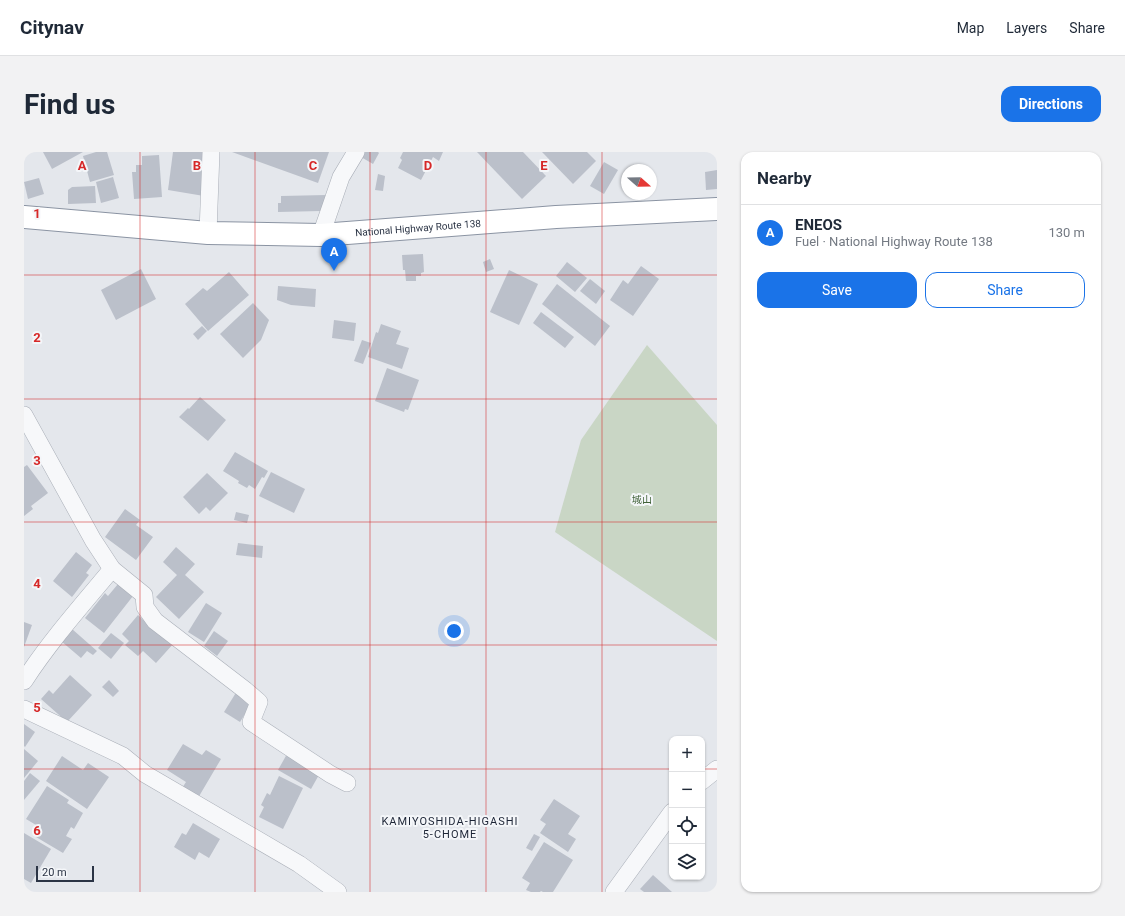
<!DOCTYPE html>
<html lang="en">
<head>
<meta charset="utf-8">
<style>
  :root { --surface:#fff; --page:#f2f2f3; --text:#1f2937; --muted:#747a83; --line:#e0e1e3; --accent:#1a73e8 }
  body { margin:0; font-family:Roboto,"Noto Sans JP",sans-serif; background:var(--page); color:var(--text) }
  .controls { position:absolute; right:12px; bottom:12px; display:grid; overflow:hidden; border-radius:8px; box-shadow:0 1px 3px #0004 }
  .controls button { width:36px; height:36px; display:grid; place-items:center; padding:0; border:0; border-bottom:1px solid var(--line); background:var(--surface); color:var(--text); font:20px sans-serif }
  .compass { position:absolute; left:597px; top:12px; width:36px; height:36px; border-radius:50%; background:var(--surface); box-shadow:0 1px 3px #0004; rotate:110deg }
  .scale { position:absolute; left:12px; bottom:10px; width:58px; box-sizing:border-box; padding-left:4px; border:2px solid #2b3445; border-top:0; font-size:11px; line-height:14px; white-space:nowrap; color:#2b3445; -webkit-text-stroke:3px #f4f6f9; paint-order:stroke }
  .you { position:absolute; left:430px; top:479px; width:14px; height:14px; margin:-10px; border:3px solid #fff; border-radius:50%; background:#1a73e8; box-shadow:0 0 0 6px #1a73e833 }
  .badge { display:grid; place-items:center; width:26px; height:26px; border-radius:50%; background:var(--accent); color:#fff; font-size:13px; font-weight:700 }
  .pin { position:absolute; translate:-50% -33px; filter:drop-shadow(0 1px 2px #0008) }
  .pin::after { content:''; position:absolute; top:21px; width:14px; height:12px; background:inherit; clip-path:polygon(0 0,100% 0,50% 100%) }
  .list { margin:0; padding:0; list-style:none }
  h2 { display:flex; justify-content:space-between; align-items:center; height:52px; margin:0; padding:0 16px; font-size:17px }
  h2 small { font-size:13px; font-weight:400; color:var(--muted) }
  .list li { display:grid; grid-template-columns:26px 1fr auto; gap:12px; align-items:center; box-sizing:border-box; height:56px; padding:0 16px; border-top:1px solid var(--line) }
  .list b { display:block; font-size:15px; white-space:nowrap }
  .list p { margin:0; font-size:13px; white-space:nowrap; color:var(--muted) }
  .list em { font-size:13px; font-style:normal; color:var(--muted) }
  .actions { display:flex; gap:8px; padding:12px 16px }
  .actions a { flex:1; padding:9px 0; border:1px solid var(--accent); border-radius:12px; text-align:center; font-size:14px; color:var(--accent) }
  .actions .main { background:var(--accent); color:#fff }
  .icon { flex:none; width:22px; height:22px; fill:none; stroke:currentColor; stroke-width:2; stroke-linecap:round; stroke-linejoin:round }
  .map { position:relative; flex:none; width:693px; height:740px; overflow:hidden; border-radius:12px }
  header { display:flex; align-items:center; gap:24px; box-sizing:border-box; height:56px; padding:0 20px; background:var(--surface); border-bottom:1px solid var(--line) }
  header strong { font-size:19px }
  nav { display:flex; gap:22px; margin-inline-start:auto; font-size:14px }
  .intro { display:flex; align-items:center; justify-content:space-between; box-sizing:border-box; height:96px; padding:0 24px }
  h1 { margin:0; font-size:28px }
  .button { padding:10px 18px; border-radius:12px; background:var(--accent); color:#fff; font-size:14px; font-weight:700 }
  main { display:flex; gap:24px; padding:0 24px }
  aside { flex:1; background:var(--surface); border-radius:12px; box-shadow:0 1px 3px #0004 }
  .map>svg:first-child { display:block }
  .green { fill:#c9d6c5 }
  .building { fill:#bbc0ca }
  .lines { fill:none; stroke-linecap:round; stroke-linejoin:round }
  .street-casing { stroke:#a9aeb7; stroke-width:18 }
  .highway-casing { stroke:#8b94a3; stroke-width:24 }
  .street { stroke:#f7f8fa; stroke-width:17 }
  .highway { stroke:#fff; stroke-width:22 }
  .grid { fill:none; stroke:#d62828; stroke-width:1; stroke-opacity:0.55 }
  .labels { text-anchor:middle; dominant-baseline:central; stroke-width:4; stroke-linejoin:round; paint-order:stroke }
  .street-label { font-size:10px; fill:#2b3445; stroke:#f4f6f9 }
  .park-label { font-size:10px; fill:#3f6138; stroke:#f4f6f9 }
  .neighbourhood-label { font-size:11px; letter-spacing:1px; fill:#1d2536; stroke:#f4f6f9 }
  .grid-label { font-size:13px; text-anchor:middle; font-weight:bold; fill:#d62828; stroke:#f4f6f9; stroke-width:4; stroke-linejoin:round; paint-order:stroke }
</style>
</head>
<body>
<header>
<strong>Citynav</strong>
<nav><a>Map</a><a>Layers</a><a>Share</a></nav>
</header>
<div class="intro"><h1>Find us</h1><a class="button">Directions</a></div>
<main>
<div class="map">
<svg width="693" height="740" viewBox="0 0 693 740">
  <rect width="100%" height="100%" fill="#e4e7ec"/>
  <path class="green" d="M 623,193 L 693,273 L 693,489 L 531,380 L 557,288 Z"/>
  <g class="building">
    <path d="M 19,0 L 59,0 L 28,17 Z"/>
    <path d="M 72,0 L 83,0 L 90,23 L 66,30 L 59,4 Z"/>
    <path d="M 149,0 L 180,0 L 180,44 L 144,38 Z"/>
    <path d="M 208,0 L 305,0 L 294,31 Z"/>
    <path d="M 340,0 L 354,0 L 355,1 L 349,12 L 337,5 Z"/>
    <path d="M 379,0 L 419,0 L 415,9 L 409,5 L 397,28 L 374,16 L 378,8 L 376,6 Z"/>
    <path d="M 453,0 L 499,0 L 522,24 L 498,47 Z"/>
    <path d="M 518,0 L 563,0 L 572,9 L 549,32 Z"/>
    <path d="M 135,3 L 138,45 L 110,47 L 108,20 L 112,20 L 112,13 L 118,13 L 118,4 Z"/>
    <path d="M 580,10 L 594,18 L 580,42 L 566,34 Z"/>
    <path d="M 693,18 L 693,37 L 682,38 L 681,20 Z"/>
    <path d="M 354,22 L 361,24 L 359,39 L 351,38 Z"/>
    <path d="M 89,25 L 95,46 L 77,51 L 72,30 Z"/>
    <path d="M 15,26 L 20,42 L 4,47 L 0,30 Z"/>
    <path d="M 71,34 L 72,51 L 44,52 L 44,38 L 48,35 Z"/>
    <path d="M 302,43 L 302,56 L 297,56 L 297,59 L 254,60 L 254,51 L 257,51 L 257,44 Z"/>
    <path d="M 399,102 L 400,120 L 397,121 L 397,124 L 392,124 L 392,129 L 382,129 L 381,118 L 379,118 L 378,103 Z"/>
    <path d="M 466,107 L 470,117 L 462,120 L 459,110 Z"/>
    <path d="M 543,110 L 563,126 L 551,140 L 532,124 Z"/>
    <path d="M 617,114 L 635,127 L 609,164 L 586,148 L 599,128 L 604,132 Z"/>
    <path d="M 117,117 L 132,147 L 92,168 L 77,138 Z"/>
    <path d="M 485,118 L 514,132 L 495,173 L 466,160 Z"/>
    <path d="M 205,120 L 225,143 L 184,179 L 161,152 L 179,136 L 183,139 Z"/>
    <path d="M 566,127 L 581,139 L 572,152 L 556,139 Z"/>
    <path d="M 533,132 L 586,174 L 571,194 L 518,152 Z"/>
    <path d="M 254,134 L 292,137 L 291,155 L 267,153 L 253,148 Z"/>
    <path d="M 229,151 L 245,168 L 237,188 L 219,206 L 196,182 Z"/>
    <path d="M 517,160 L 550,185 L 541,196 L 509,171 Z"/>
    <path d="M 310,168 L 332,171 L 330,189 L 308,186 Z"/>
    <path d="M 357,172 L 377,179 L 372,192 L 385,196 L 378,217 L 344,205 L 352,180 L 354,181 Z"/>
    <path d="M 178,174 L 183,179 L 174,188 L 169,182 Z"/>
    <path d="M 338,188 L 347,191 L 339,212 L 330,209 Z"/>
    <path d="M 363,216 L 395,228 L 384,258 L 381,257 L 380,260 L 351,249 Z"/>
    <path d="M 176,245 L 202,268 L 184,289 L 155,265 L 164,256 L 165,257 Z"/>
    <path d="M 211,300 L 244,319 L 240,326 L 238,325 L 231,337 L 225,333 L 223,336 L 214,331 L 215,329 L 199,319 Z"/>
    <path d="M 3,313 L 24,341 L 7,354 L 9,357 L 0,364 L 0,315 Z"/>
    <path d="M 247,320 L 281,337 L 270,361 L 235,344 Z"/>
    <path d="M 183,321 L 204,341 L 186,359 L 182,355 L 175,362 L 159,345 Z"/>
    <path d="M 101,357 L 116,368 L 112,373 L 129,385 L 112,408 L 81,385 Z"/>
    <path d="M 212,360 L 225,363 L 223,371 L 210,368 Z"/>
    <path d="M 214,391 L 239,394 L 238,406 L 212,403 Z"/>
    <path d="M 152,395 L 171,412 L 161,423 L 180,440 L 155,467 L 132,445 L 153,423 L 139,410 Z"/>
    <path d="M 52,400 L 68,413 L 62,421 L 65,423 L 48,445 L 29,429 Z"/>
    <path d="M 94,432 L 109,444 L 80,481 L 61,466 L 81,441 L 84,444 Z"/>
    <path d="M 182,451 L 198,461 L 180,490 L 164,480 Z"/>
    <path d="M 114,463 L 131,479 L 150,491 L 132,511 L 119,499 L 114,504 L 101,493 L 105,489 L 98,482 Z"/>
    <path d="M 0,470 L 8,473 L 0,495 Z"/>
    <path d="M 48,477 L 73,499 L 69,503 L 63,499 L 57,506 L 37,489 Z"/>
    <path d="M 190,479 L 204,489 L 193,504 L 180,494 Z"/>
    <path d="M 87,481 L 100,491 L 87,507 L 74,496 Z"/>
    <path d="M 46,523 L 68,543 L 43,570 L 17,547 L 25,538 L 29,542 Z"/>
    <path d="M 85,528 L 95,539 L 89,545 L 78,535 Z"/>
    <path d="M 213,539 L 229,549 L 216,570 L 200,560 Z"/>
    <path d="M 0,572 L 11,580 L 1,595 L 0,594 Z"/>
    <path d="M 159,592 L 178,603 L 182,598 L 197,607 L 174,646 L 158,636 L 162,630 L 143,618 Z"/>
    <path d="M 0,597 L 14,609 L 0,626 Z"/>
    <path d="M 263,602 L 296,621 L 287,637 L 254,618 Z"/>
    <path d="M 38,604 L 59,618 L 64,611 L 85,625 L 63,657 L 22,629 Z"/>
    <path d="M 6,621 L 16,629 L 0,648 L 0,629 Z"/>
    <path d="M 255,624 L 279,636 L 259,677 L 235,665 L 240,655 L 237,653 L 243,641 L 246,643 Z"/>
    <path d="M 23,634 L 45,648 L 43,651 L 59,661 L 50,677 L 47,675 L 42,684 L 48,687 L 39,701 L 12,685 L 17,676 L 2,667 Z"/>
    <path d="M 530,647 L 556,664 L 544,682 L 552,687 L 544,700 L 516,681 L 522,672 L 516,668 Z"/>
    <path d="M 169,671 L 196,687 L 185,706 L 175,700 L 171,708 L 150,695 L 158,681 L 162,683 Z"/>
    <path d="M 0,681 L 27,697 L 7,731 L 0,727 Z"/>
    <path d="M 510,682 L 516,685 L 508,699 L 502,696 Z"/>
    <path d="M 520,690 L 549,708 L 529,740 L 519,740 L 517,739 L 516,740 L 507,740 L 502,738 L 506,731 L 498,726 Z"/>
    <path d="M 629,723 L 648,740 L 620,740 L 616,737 Z"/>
  </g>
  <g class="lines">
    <g class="street-casing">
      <g id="street">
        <path d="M 184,81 L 187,0"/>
        <path d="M 297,83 L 317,25 L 332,0"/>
        <path d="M 0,263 L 69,388 L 88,417 L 120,443 L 121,455 L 131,469 L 221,538 L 235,550 L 227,570 L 306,622 L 323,631"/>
        <path d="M 0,529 C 26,489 58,453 88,417"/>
        <path d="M 0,557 L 99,604 L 121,622 L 275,712 L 314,740"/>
        <path d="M 678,629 L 693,617"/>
        <path d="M 590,740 L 648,660"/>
      </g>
    </g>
    <g class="highway-casing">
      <g id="highway">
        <path id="s1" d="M 0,65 L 184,81 L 297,83 L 532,65 L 693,57"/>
      </g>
    </g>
    <use href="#street" class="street"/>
    <use href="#highway" class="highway"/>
  </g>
  <path class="grid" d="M 116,0 L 116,740M 231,0 L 231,740M 346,0 L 346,740M 462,0 L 462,740M 578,0 L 578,740M 0,123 L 693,123M 0,247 L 693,247M 0,370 L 693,370M 0,493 L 693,493M 0,617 L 648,617M 678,617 L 693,617"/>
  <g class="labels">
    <g class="street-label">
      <text stroke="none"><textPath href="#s1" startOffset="395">National Highway Route 138</textPath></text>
    </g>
    <g class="park-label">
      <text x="618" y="347">城山</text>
    </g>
    <g class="neighbourhood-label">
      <text x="426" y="669">KAMIYOSHIDA-HIGASHI<tspan x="426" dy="13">5-CHOME</tspan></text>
    </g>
  </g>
  <g class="grid-label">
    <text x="58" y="18">A</text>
    <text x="173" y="18">B</text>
    <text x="289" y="18">C</text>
    <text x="404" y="18">D</text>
    <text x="520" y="18">E</text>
    <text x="13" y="66">1</text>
    <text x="13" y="190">2</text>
    <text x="13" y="313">3</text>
    <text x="13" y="436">4</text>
    <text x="13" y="560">5</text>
    <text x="13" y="683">6</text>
  </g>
</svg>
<div class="controls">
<button>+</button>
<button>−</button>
<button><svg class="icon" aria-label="locate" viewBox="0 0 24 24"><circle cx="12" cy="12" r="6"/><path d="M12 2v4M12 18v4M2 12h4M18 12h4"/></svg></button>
<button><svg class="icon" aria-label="layers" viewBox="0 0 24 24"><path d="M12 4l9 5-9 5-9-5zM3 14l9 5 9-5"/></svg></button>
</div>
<svg class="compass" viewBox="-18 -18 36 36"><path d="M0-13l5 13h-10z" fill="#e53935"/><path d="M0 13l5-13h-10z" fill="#747a83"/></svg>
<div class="scale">20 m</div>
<div class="you"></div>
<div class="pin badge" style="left:310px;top:119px">A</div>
</div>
<aside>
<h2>Nearby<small></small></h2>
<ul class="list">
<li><span class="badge">A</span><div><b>ENEOS</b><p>Fuel · National Highway Route 138</p></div><em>130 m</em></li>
</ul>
<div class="actions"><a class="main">Save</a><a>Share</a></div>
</aside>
</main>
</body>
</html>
